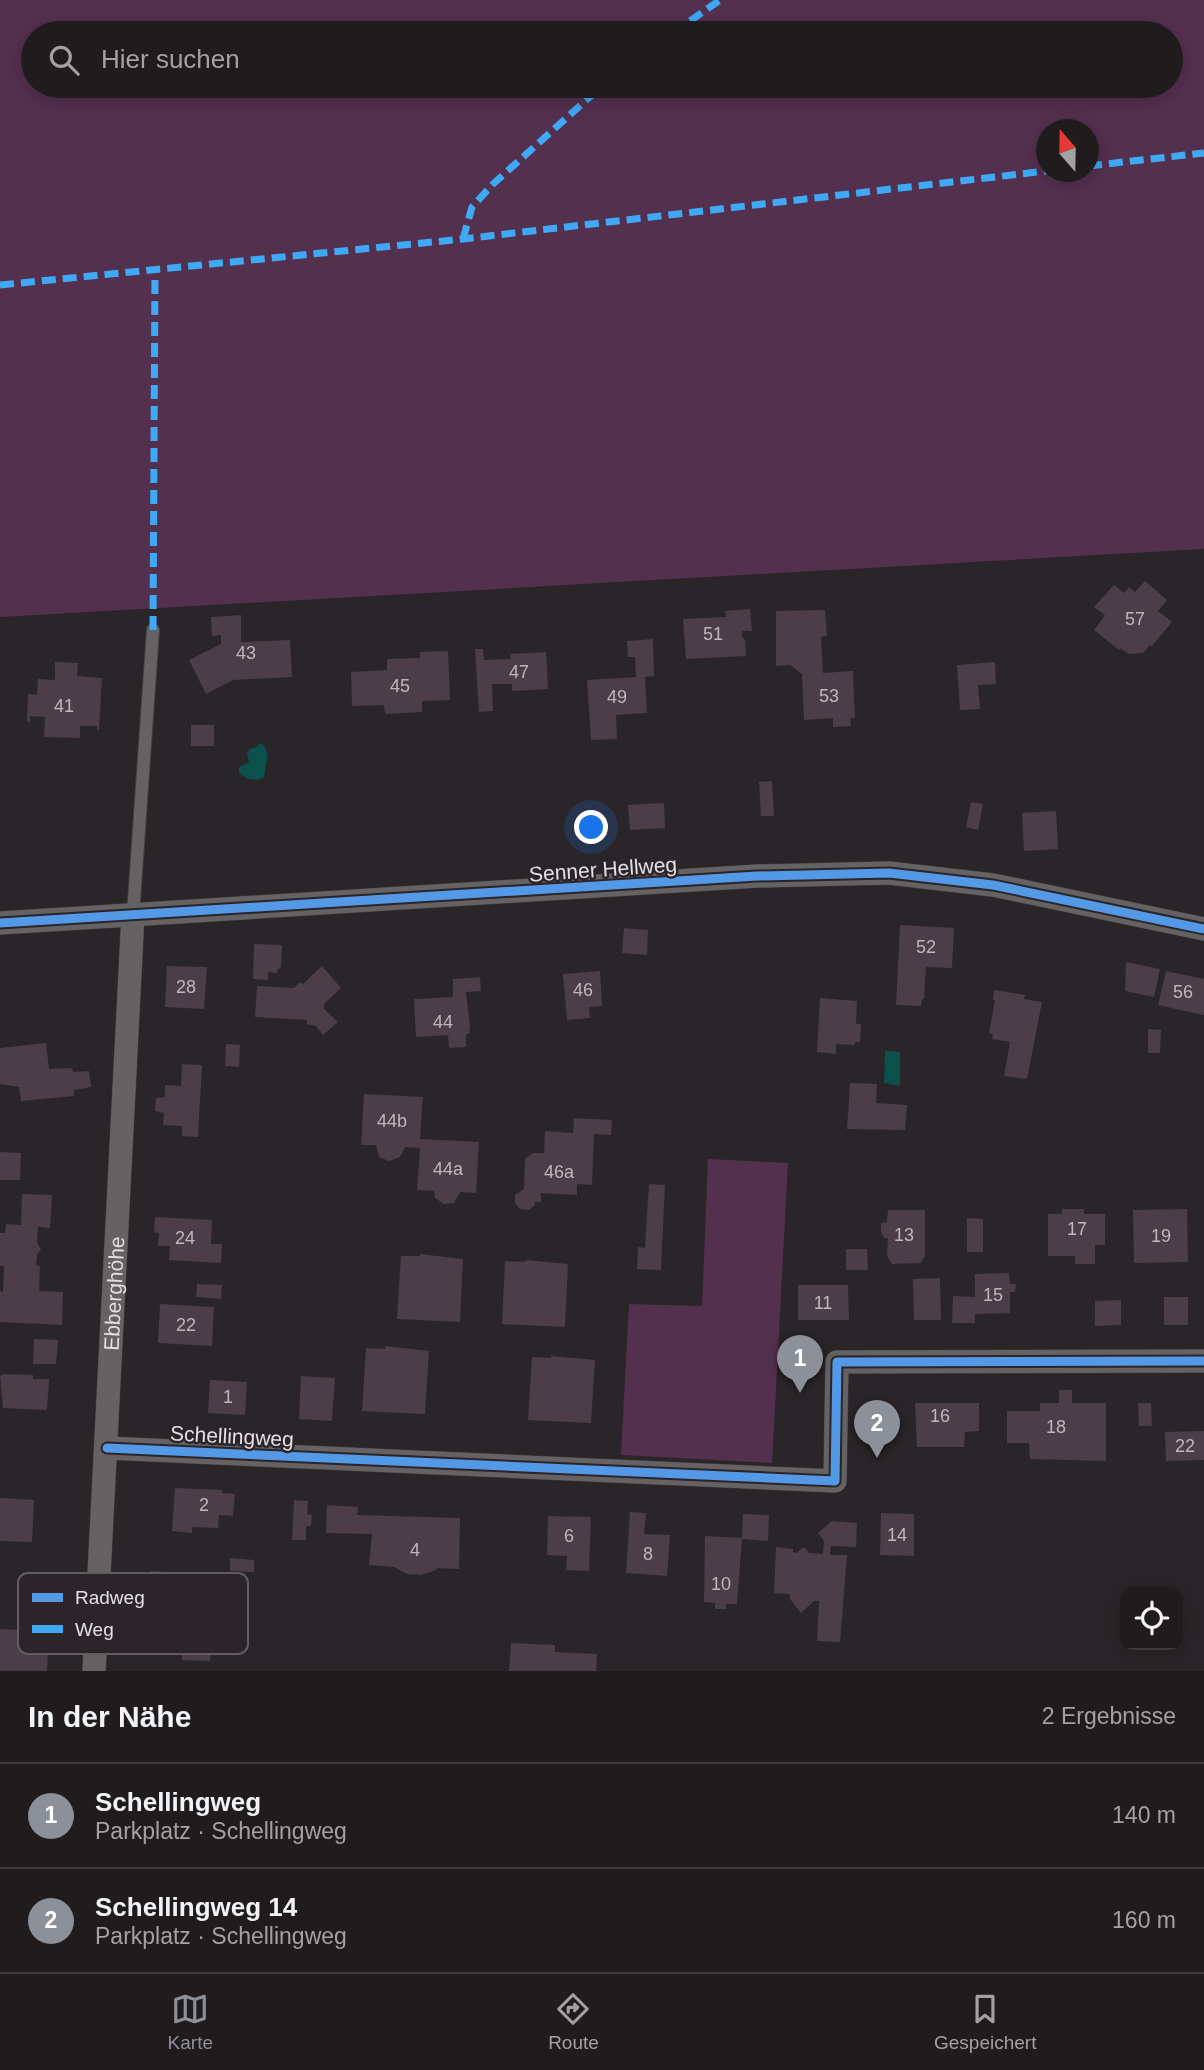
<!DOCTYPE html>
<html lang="de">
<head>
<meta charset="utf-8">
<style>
  :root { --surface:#201c1e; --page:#2d292b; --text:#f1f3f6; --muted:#a2a1a4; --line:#3d3a3c; --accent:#8c9099 }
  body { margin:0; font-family:Helvetica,sans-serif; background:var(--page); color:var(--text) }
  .controls { position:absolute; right:21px; bottom:21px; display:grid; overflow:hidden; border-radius:14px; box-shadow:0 4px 18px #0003 }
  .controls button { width:63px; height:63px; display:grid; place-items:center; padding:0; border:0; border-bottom:2px solid var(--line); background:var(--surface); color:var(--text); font:35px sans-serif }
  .compass { position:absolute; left:1036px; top:119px; width:63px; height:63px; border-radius:50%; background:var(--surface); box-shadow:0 4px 18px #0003; rotate:340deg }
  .you { position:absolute; left:592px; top:828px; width:24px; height:24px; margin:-18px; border:5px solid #fff; border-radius:50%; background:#1a73e8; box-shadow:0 0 0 10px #1a73e833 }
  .badge { display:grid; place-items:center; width:46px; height:46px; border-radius:50%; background:var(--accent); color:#fff; font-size:23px; font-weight:700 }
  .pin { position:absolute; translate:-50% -58px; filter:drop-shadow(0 2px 4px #0008) }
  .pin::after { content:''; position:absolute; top:37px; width:24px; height:21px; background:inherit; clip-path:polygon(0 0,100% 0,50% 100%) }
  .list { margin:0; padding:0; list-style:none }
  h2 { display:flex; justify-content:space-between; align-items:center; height:91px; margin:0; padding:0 28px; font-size:30px }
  h2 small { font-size:23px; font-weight:400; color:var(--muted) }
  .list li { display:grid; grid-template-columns:46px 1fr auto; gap:21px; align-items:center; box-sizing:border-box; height:105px; padding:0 28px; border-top:2px solid var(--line) }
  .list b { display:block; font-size:26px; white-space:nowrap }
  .list p { margin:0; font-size:23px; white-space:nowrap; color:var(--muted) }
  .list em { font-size:23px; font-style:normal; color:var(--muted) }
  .icon { flex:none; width:38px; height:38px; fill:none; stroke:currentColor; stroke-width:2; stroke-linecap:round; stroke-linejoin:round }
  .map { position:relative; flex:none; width:1204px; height:1671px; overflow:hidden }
  .search { position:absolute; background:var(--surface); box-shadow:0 4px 18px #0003; left:21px; right:21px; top:21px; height:77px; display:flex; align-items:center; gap:18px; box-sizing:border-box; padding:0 24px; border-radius:38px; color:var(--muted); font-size:26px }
  .sheet { height:301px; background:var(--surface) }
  nav { display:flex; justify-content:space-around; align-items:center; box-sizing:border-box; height:98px; border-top:2px solid var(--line); background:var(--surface); font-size:19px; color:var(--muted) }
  nav a { display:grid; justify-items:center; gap:4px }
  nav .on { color:var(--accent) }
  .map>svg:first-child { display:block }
  .green { fill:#54304f; fill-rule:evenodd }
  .water { fill:#0c504b }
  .building { fill:#4b3e49 }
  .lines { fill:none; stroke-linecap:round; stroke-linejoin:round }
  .service-casing { stroke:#444143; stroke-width:14 }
  .minor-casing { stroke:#444143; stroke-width:24 }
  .service { stroke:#656264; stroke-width:12 }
  .minor { stroke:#656264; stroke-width:23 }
  .quiet { stroke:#3fa9f5; stroke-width:7; stroke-dasharray:14 7; stroke-linecap:butt }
  .cycleway-casing { stroke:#2b2429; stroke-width:13 }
  .cycleway { stroke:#5399e6; stroke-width:9 }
  .labels { text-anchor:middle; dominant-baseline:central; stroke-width:5; stroke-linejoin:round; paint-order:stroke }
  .number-label { font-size:18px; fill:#beb7bc }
  .street-label { font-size:21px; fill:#e4dfe3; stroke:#2b2429 }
  .key { fill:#2b2429; stroke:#625c61; stroke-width:2 }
  .key-label { font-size:19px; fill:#e4dfe3 }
</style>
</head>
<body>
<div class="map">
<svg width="1204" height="1671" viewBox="0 0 1204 1671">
  <rect width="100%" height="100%" fill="#2a2528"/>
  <g class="green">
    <path d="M 0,0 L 1204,0 L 1204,549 L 0,617 ZM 1171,33 L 1171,86 L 33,86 L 33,33 ZM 1046,130 L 1088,130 L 1088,172 L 1046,172 Z"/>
    <path d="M 708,1159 L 788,1163 L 772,1463 L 621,1455 L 629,1304 L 702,1306 Z"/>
  </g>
  <g class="water">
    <path d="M 258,743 L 264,745 L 268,754 L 264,777 C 256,783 245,779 239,772 L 239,767 L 249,762 L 247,753 L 250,749 L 257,747 Z"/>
    <path d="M 885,1051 L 900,1052 L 900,1086 L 884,1083 Z"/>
  </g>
  <g class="building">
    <path d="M 1145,581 L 1167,600 L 1158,611 L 1172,622 L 1152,646 L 1150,645 L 1143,653 L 1129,654 L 1120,648 L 1119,650 L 1094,630 L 1105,615 L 1094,607 L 1114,585 L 1124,593 L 1129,587 L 1135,592 Z"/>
    <path d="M 750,609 L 752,631 L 742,631 L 742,636 L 745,640 L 746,656 L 686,659 L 683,619 L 726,617 L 725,611 Z"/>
    <path d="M 825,610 L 827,636 L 821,637 L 823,673 L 853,671 L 855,718 L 850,718 L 851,726 L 833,727 L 833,718 L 804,720 L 802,674 L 790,665 L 776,666 L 776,611 Z"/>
    <path d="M 241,615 L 241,642 L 290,640 L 292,677 L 233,680 L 206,694 L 189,660 L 221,644 L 221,635 L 212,636 L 211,617 Z"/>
    <path d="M 653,639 L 654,676 L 645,677 L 647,713 L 616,715 L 617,739 L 591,740 L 587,680 L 636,677 L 635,657 L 628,657 L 627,641 Z"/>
    <path d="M 475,649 L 483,649 L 484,660 L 511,659 L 510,654 L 546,652 L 548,689 L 512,691 L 512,684 L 492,684 L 493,711 L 479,712 Z"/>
    <path d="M 448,651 L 450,700 L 422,701 L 422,712 L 385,714 L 384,705 L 352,706 L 351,672 L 387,670 L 387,659 L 420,658 L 420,652 Z"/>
    <path d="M 55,662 L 78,663 L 77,676 L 102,678 L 99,730 L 97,730 L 97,726 L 80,726 L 80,738 L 44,737 L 45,717 L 30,716 L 30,722 L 27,722 L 28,694 L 37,695 L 38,679 L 55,680 Z"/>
    <path d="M 995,662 L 996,684 L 978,685 L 980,709 L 960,710 L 957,665 Z"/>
    <rect x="191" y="725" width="23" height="21"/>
    <path d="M 772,781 L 774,816 L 761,816 L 759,782 Z"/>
    <path d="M 971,802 L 983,804 L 978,830 L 966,827 Z"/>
    <path d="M 664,803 L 665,828 L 630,830 L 628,805 Z"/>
    <path d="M 1056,811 L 1058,849 L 1024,851 L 1022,813 Z"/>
    <path d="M 900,925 L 954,928 L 952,968 L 926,967 L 924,999 L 922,999 L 921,1006 L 896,1005 Z"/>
    <path d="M 624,928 L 648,930 L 647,955 L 622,953 Z"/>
    <path d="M 254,944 L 282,945 L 281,967 L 277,970 L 277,973 L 268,972 L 268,980 L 253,979 Z"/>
    <path d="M 1126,962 L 1160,969 L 1154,997 L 1125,991 Z"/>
    <path d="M 167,966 L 207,967 L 204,1009 L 165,1007 Z"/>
    <path d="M 322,966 L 341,988 L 324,1004 L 324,1009 L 338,1022 L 323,1035 L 316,1026 L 307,1024 L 307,1020 L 255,1017 L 257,986 L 294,988 L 300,982 L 303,984 Z"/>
    <path d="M 600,971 L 602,1006 L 589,1007 L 590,1018 L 567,1020 L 563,974 Z"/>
    <path d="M 1166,971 L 1204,979 L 1204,1015 L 1158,1005 Z"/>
    <path d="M 480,977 L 481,991 L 466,992 L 470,1026 L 469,1034 L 466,1034 L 466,1047 L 449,1048 L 448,1035 L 416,1037 L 414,999 L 453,997 L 453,979 Z"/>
    <path d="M 994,990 L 1025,995 L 1024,999 L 1042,1002 L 1027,1079 L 1004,1076 L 1010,1042 L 992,1039 L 993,1034 L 989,1033 L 995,1000 L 993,1000 Z"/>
    <path d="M 820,998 L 857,1001 L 856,1024 L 861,1024 L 860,1042 L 855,1042 L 855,1045 L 836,1044 L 836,1054 L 817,1052 Z"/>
    <path d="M 1148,1029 L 1161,1030 L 1160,1053 L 1148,1053 Z"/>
    <path d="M 46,1043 L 49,1069 L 72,1068 L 73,1072 L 89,1071 L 91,1087 L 74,1090 L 74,1096 L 21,1101 L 19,1087 L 0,1084 L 0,1048 Z"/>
    <path d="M 226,1044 L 240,1045 L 239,1067 L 225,1066 Z"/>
    <path d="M 182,1064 L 202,1065 L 198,1137 L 182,1136 L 182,1126 L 163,1125 L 164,1113 L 155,1111 L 156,1098 L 165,1097 L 165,1085 L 181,1086 Z"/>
    <path d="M 850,1083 L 877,1084 L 876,1103 L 907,1105 L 905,1130 L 847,1129 Z"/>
    <path d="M 364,1094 L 423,1097 L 420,1139 L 479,1142 L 476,1193 L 460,1192 L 454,1203 L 444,1204 L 435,1198 L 434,1191 L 417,1190 L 420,1148 L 405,1147 L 400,1157 L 389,1161 L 379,1157 L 376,1145 L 361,1145 Z"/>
    <path d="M 574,1118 L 612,1120 L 611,1135 L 594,1134 L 592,1185 L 577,1184 L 577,1195 L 541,1193 L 541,1202 L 535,1202 L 535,1205 L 529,1210 L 520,1209 L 515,1203 L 515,1195 L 524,1189 L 525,1159 L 533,1153 L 544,1153 L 545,1131 L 573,1133 Z"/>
    <path d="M 0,1152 L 21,1153 L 20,1180 L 0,1180 Z"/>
    <path d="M 649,1184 L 665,1185 L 661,1270 L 637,1269 L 638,1247 L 645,1248 Z"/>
    <path d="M 22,1194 L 52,1195 L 50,1228 L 38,1227 L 37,1242 L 41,1250 L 37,1254 L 36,1265 L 40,1266 L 39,1291 L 63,1292 L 62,1325 L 0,1322 L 0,1291 L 3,1292 L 4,1266 L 0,1266 L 0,1233 L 5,1233 L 6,1224 L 21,1225 Z"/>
    <path d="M 1062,1209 L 1084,1209 L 1084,1214 L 1105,1214 L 1105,1245 L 1095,1245 L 1095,1264 L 1075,1264 L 1075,1256 L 1048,1256 L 1048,1214 L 1062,1214 Z"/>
    <path d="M 1187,1209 L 1188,1262 L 1134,1263 L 1133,1210 Z"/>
    <path d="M 888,1210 L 925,1210 L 925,1256 L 921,1263 L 892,1264 L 887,1256 L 888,1238 L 884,1238 L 881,1232 L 881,1223 L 887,1222 Z"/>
    <path d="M 155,1217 L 212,1220 L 211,1244 L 222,1244 L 221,1263 L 169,1260 L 170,1246 L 158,1246 L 159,1233 L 154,1232 Z"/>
    <path d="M 967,1218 L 983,1219 L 983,1252 L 967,1252 Z"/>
    <path d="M 846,1249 L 867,1249 L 868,1270 L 846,1270 Z"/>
    <path d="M 420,1254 L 463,1259 L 460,1322 L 397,1319 L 401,1256 L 420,1256 Z"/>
    <path d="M 525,1260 L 568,1264 L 565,1327 L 502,1324 L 505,1261 L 525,1262 Z"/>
    <path d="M 1009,1273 L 1010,1284 L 1016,1284 L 1015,1292 L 1010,1292 L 1010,1313 L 975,1314 L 975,1323 L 952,1323 L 953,1296 L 975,1297 L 975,1274 Z"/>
    <path d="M 940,1278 L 941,1320 L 914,1320 L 913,1279 Z"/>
    <path d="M 197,1284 L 222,1285 L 221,1299 L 196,1297 Z"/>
    <path d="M 798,1285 L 848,1285 L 849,1320 L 798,1320 Z"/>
    <rect x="1164" y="1297" width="24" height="28"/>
    <path d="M 1121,1300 L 1121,1325 L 1095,1326 L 1095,1301 Z"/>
    <path d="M 160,1304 L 214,1307 L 212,1346 L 158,1343 Z"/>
    <path d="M 34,1339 L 58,1340 L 56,1364 L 33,1364 Z"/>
    <path d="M 385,1346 L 429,1351 L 425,1414 L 362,1411 L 366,1348 L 385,1349 Z"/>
    <path d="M 551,1356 L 595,1360 L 591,1423 L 528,1420 L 532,1357 L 551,1358 Z"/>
    <path d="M 4,1374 L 33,1375 L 33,1379 L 49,1379 L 47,1410 L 3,1408 L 0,1376 Z"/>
    <path d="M 301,1376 L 335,1378 L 332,1421 L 299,1419 Z"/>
    <path d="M 210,1380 L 247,1382 L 245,1415 L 208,1413 Z"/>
    <path d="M 1059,1390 L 1072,1390 L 1072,1403 L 1106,1403 L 1106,1461 L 1030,1459 L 1029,1443 L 1007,1443 L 1007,1411 L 1040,1411 L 1040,1403 L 1059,1403 Z"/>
    <path d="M 915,1403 L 979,1403 L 979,1431 L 965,1432 L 964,1447 L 917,1447 Z"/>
    <path d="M 1138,1403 L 1151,1403 L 1152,1426 L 1139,1426 Z"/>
    <path d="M 1204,1431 L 1204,1460 L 1166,1461 L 1165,1432 Z"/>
    <path d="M 175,1488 L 222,1490 L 222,1493 L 235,1494 L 233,1516 L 219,1515 L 218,1528 L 192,1527 L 192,1533 L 172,1531 Z"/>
    <path d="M 0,1498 L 34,1500 L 32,1542 L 0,1541 Z"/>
    <path d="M 294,1500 L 308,1501 L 307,1514 L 312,1515 L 311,1526 L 306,1526 L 306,1540 L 292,1540 Z"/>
    <path d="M 327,1505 L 358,1507 L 357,1515 L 460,1518 L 459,1569 L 437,1568 L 436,1570 L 421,1575 L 407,1574 L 394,1567 L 369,1565 L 372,1534 L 326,1533 Z"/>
    <path d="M 630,1512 L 646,1513 L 644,1534 L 670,1535 L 667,1576 L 626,1573 Z"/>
    <path d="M 881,1513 L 914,1514 L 914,1556 L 880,1555 Z"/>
    <path d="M 743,1514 L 769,1515 L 768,1541 L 742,1539 L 737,1604 L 726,1604 L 726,1609 L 715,1609 L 715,1603 L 704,1602 L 705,1536 L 742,1538 Z"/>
    <path d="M 548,1516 L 591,1517 L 589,1571 L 566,1570 L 567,1556 L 547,1555 Z"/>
    <path d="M 832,1521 L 857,1523 L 856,1547 L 831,1546 L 830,1555 L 847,1555 L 840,1642 L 817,1641 L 819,1601 L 814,1601 L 801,1613 L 790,1599 L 790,1594 L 774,1593 L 776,1547 L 793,1549 L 793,1552 L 796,1553 L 804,1547 L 809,1553 L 823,1554 L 824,1541 L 818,1533 Z"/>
    <path d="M 230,1558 L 254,1560 L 254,1572 L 230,1571 Z"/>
    <path d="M 150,1571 L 218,1575 L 216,1606 L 182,1603 L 181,1625 L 147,1622 Z"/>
    <path d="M 0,1629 L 49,1631 L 47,1671 L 0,1671 Z"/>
    <path d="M 182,1643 L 211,1645 L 210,1661 L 182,1660 Z"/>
    <path d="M 511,1643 L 555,1645 L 555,1652 L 597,1654 L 596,1671 L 509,1671 Z"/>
  </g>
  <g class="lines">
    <g class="service-casing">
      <path id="service" d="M 133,915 L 153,630"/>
    </g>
    <g class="minor-casing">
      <g id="minor">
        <path d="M 0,923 L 757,876 L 889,873 L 993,885 L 1204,929"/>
        <path d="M 107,1448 L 835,1481 L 837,1362 L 1204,1361"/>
        <path id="s1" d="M 94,1671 L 133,915"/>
      </g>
    </g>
    <use href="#service" class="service"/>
    <use href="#minor" class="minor"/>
    <g class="quiet">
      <path d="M 673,33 L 720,0"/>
      <path d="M 1088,166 L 1204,153"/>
      <path d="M 463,239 L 472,207 L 493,184 L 602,86"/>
      <path d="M 0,285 L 463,239 L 1046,171"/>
      <path d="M 153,630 L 155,268"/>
    </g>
    <g class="cycleway-casing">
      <g id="cycleway">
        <path d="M 0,923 L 757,876 L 889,873 L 993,885 L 1204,929"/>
        <path d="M 107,1448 L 835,1481 L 837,1362 L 1204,1361"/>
      </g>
    </g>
    <use href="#cycleway" class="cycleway"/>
  </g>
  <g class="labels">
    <g class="number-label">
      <text x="1135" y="619">57</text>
      <text x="713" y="634">51</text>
      <text x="246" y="653">43</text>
      <text x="519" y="672">47</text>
      <text x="400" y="686">45</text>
      <text x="829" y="696">53</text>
      <text x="617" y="697">49</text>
      <text x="64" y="706">41</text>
      <text x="926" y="947">52</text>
      <text x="186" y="987">28</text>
      <text x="583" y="990">46</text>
      <text x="1183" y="992">56</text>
      <text x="443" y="1022">44</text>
      <text x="392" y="1121">44b</text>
      <text x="448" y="1169">44a</text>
      <text x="559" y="1172">46a</text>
      <text x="1077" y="1229">17</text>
      <text x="904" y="1235">13</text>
      <text x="1161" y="1236">19</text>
      <text x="185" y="1238">24</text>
      <text x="993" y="1295">15</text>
      <text x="823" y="1303">11</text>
      <text x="186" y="1325">22</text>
      <text x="228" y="1397">1</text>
      <text x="940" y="1416">16</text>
      <text x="1056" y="1427">18</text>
      <text x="1185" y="1446">22</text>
      <text x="204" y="1505">2</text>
      <text x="897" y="1535">14</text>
      <text x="569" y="1536">6</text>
      <text x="415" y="1550">4</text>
      <text x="648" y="1554">8</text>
      <text x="721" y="1584">10</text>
    </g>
    <g class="street-label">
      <text transform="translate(603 869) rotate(-4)">Senner Hellweg</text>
      <text stroke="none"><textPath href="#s1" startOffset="378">Ebberghöhe</textPath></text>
      <text transform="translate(232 1436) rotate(3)">Schellingweg</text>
    </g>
  </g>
  <rect x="18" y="1573" width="230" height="81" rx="10" class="key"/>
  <rect x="32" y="1593" width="31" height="9" fill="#5399e6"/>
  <rect x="32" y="1625" width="31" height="8" fill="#3fa9f5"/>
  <g class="key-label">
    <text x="75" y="1604">Radweg</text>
    <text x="75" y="1636">Weg</text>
  </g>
</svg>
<div class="controls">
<button><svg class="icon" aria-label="locate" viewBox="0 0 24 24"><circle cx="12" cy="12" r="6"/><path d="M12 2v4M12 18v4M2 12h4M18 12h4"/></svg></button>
</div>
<svg class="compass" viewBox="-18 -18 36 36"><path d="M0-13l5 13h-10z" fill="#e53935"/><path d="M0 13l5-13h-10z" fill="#a2a1a4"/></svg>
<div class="you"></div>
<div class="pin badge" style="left:800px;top:1393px">1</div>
<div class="pin badge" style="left:877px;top:1458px">2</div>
<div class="search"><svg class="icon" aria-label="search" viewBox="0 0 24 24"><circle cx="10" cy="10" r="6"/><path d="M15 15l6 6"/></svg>Hier suchen</div>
</div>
<section class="sheet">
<h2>In der Nähe<small>2 Ergebnisse</small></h2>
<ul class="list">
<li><span class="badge">1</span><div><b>Schellingweg</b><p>Parkplatz · Schellingweg</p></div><em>140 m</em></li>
<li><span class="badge">2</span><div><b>Schellingweg 14</b><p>Parkplatz · Schellingweg</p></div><em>160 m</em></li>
</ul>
</section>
<nav>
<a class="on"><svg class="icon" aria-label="map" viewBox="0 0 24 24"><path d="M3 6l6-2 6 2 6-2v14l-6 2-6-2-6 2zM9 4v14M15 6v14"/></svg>Karte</a>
<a><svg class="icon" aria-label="directions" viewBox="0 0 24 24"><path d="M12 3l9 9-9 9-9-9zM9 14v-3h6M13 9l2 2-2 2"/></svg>Route</a>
<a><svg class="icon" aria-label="saved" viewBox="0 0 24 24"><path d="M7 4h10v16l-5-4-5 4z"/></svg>Gespeichert</a>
</nav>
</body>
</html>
